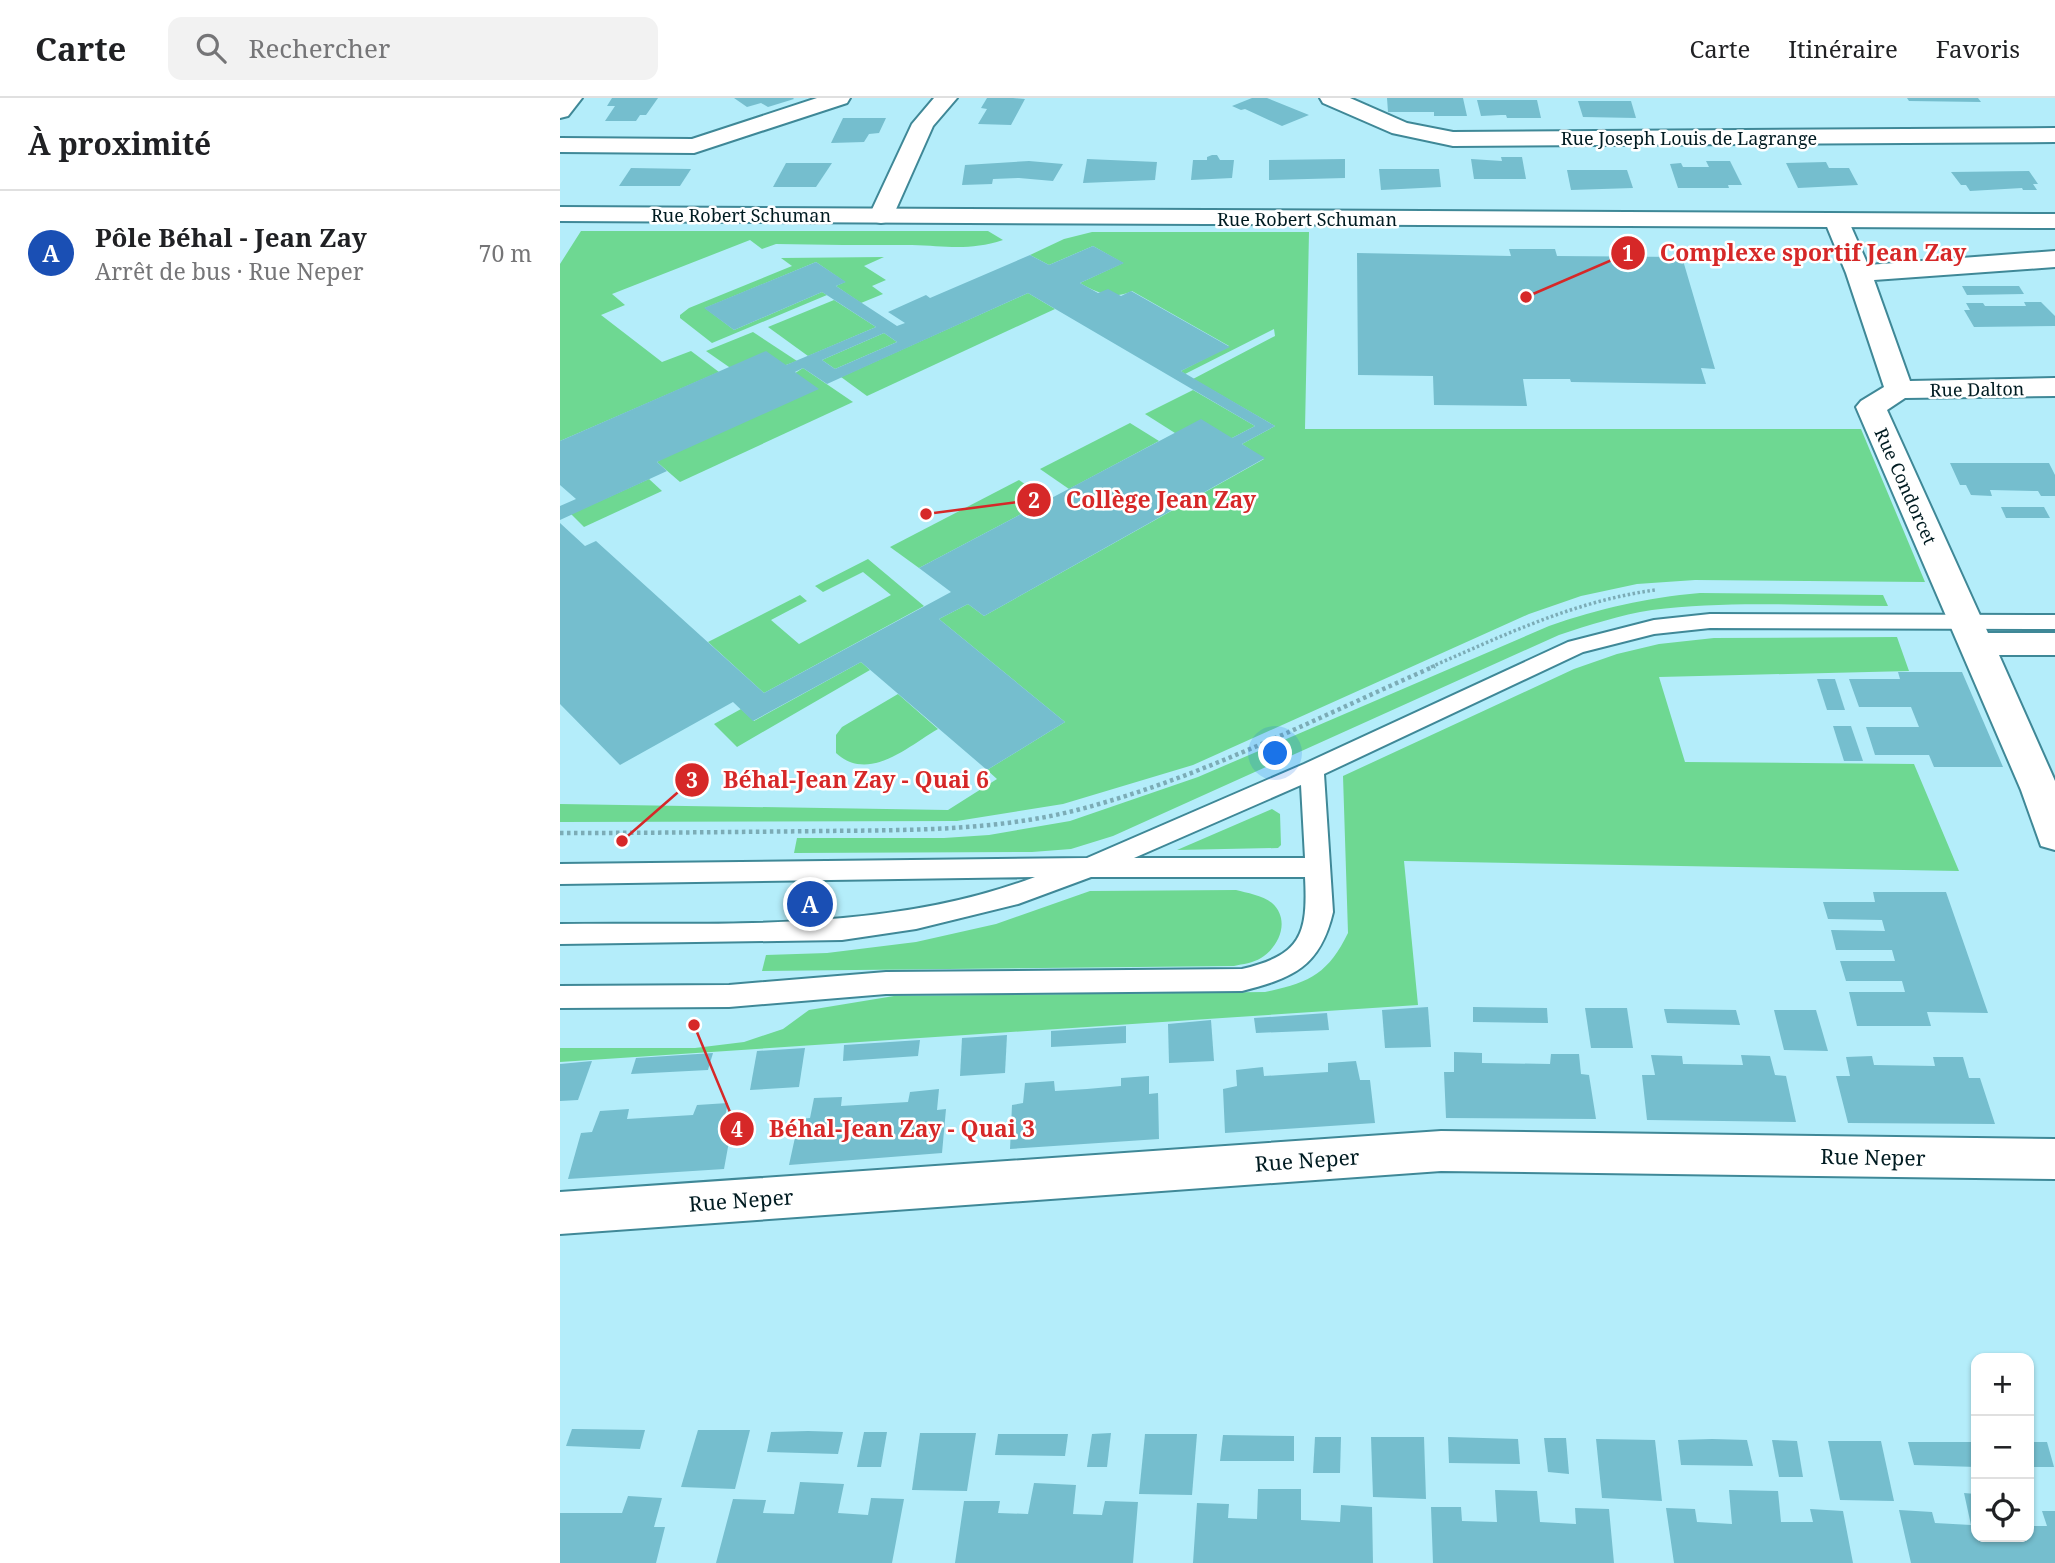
<!DOCTYPE html>
<html lang="fr">
<head>
<meta charset="utf-8">
<style>
  :root { --surface:#fff; --page:#f2f2f2; --text:#202124; --muted:#757577; --line:#e0e0e0; --accent:#b45309 }
  body { margin:0; font-family:"Noto Serif",serif; background:var(--page); color:var(--text) }
  .controls { position:absolute; right:21px; bottom:21px; display:grid; overflow:hidden; border-radius:14px; box-shadow:0 2px 5px #0004 }
  .controls button { width:63px; height:63px; display:grid; place-items:center; padding:0; border:0; border-bottom:2px solid var(--line); background:var(--surface); color:var(--text); font:35px sans-serif }
  .you { position:absolute; left:716px; top:656px; width:24px; height:24px; margin:-18px; border:5px solid #fff; border-radius:50%; background:#1a73e8; box-shadow:0 0 0 10px #1a73e833 }
  .badge { display:grid; place-items:center; width:46px; height:46px; border-radius:50%; background:var(--accent); color:#fff; font-size:23px; font-weight:700 }
  .pin { position:absolute; translate:-50% -50%; border:4px solid #fff; box-shadow:0 2px 7px #0006 }
  .list { margin:0; padding:0; list-style:none }
  h2 { display:flex; justify-content:space-between; align-items:center; height:91px; margin:0; padding:0 28px; font-size:30px }
  h2 small { font-size:23px; font-weight:400; color:var(--muted) }
  .list li { display:grid; grid-template-columns:46px 1fr auto; gap:21px; align-items:center; box-sizing:border-box; height:126px; padding:0 28px; border-top:2px solid var(--line) }
  .list b { display:block; font-size:26px; white-space:nowrap }
  .list p { margin:0; font-size:23px; white-space:nowrap; color:var(--muted) }
  .list em { font-size:23px; font-style:normal; color:var(--muted) }
  .icon { flex:none; width:38px; height:38px; fill:none; stroke:currentColor; stroke-width:2; stroke-linecap:round; stroke-linejoin:round }
  .map { position:relative; flex:none; width:1495px; height:1465px; overflow:hidden }
  header { display:flex; align-items:center; gap:42px; box-sizing:border-box; height:98px; padding:0 35px; background:var(--surface); border-bottom:2px solid var(--line) }
  header strong { font-size:33px }
  nav { display:flex; gap:38px; margin-inline-start:auto; font-size:24px }
  .search { width:490px; height:63px; background:var(--page); display:flex; align-items:center; gap:18px; box-sizing:border-box; padding:0 24px; border-radius:14px; color:var(--muted); font-size:26px }
  main { display:flex }
  aside { flex:1; background:var(--surface) }
  .map>svg:first-child { display:block }
  .green { fill:#6ed892 }
  .building { fill:#75bece; fill-rule:evenodd }
  .lines { fill:none; stroke-linecap:round; stroke-linejoin:round }
  .service-casing { stroke:#3f8897; stroke-width:4 }
  .minor-casing { stroke:#3f8897; stroke-width:4 }
  .tertiary-casing { stroke:#3f8897; stroke-width:4 }
  .path-far1 { stroke:#7cacb6; stroke-width:3.5; stroke-dasharray:2.5 2.5; stroke-linecap:butt }
  .path { stroke:#7cacb6; stroke-width:4.5; stroke-dasharray:3.5 3.5; stroke-linecap:butt }
  .service { fill:#fff; fill-rule:evenodd }
  .minor { fill:#fff; fill-rule:evenodd }
  .tertiary { fill:#fff; fill-rule:evenodd }
  .labels { text-anchor:middle; dominant-baseline:central; stroke-width:5; stroke-linejoin:round; paint-order:stroke }
  .far-street-label { font-size:18px; fill:#001b21; stroke:#fff }
  .street-label { font-size:21px; fill:#001b21; stroke:#fff }
  .leader { fill:none; stroke:#d62828; stroke-width:2.5 }
  .callout-dot { fill:#d62828; stroke:#fff; stroke-width:2.5 }
  .mark-label { font-size:21px; text-anchor:middle; font-weight:bold; fill:#fff }
  .callout-label { font-size:23px; text-anchor:middle; font-weight:bold; fill:#d62828; stroke:#fff; stroke-width:5; stroke-linejoin:round; paint-order:stroke }
</style>
</head>
<body>
<header>
<strong>Carte</strong>
<div class="search"><svg class="icon" aria-label="search" viewBox="0 0 24 24"><circle cx="10" cy="10" r="6"/><path d="M15 15l6 6"/></svg>Rechercher</div>
<nav><a>Carte</a><a>Itinéraire</a><a>Favoris</a></nav>
</header>
<main>
<aside>
<h2>À proximité<small></small></h2>
<ul class="list">
<li><span class="badge" style="background:#1a4fb4">A</span><div><b>Pôle Béhal - Jean Zay</b><p>Arrêt de bus · Rue Neper</p></div><em>70 m</em></li>
</ul>
</aside>
<div class="map">
<svg width="1495" height="1465" viewBox="0 0 1495 1465">
  <rect width="100%" height="100%" fill="#b4edfa"/>
  <g class="green">
    <path d="M 21,133 L 428,133 L 443,142 C 409,153 386,148 352,147 C 306,147 261,147 216,146 L 202,151 L 190,142 L 52,196 L 65,207 L 41,217 L 102,264 L 131,253 L 159,274 L 0,343 L 0,166 Z"/>
    <path d="M 532,134 L 749,134 L 745,331 L 1301,331 L 1365,484 L 1135,482 L 1077,486 L 1021,498 L 969,516 L 633,667 L 503,706 L 397,723 L 0,724 L 0,706 L 388,712 L 437,681 L 427,672 L 505,624 L 379,521 L 408,506 L 424,518 L 704,361 L 682,346 L 715,328 L 633,281 L 715,238 L 714,231 L 625,276 L 621,273 L 669,248 L 572,193 C 553,202 537,195 520,185 L 563,165 L 533,148 L 489,167 L 470,157 L 504,141 Z"/>
    <path d="M 324,159 L 304,168 L 326,182 L 312,188 L 323,196 L 301,205 L 276,188 L 285,184 L 256,164 L 145,210 L 174,232 L 262,194 L 267,197 L 152,245 L 120,220 L 120,217 L 129,210 L 232,168 L 221,160 Z"/>
    <path d="M 468,195 L 495,211 L 307,298 L 281,279 Z"/>
    <path d="M 274,202 L 316,229 L 248,258 L 208,229 Z"/>
    <path d="M 193,234 L 237,263 L 226,267 L 169,269 L 146,253 Z"/>
    <path d="M 324,235 L 337,244 L 275,271 L 262,262 Z"/>
    <path d="M 243,270 L 293,304 L 120,384 L 97,364 Z"/>
    <path d="M 633,292 L 695,328 L 672,340 L 615,335 L 585,316 Z"/>
    <path d="M 570,325 L 599,343 L 509,391 L 480,371 Z"/>
    <path d="M 89,381 L 102,393 L 24,429 L 11,416 Z"/>
    <path d="M 459,382 L 488,402 L 359,470 L 330,449 Z"/>
    <path d="M 308,461 L 364,508 L 204,595 L 148,544 L 240,497 L 247,503 L 211,522 L 239,546 L 331,497 L 303,474 L 263,494 L 255,488 Z"/>
    <path d="M 1140,495 L 1323,497 L 1328,508 C 1250,508 1169,502 1092,512 C 1060,517 1029,527 999,537 L 553,738 L 511,751 L 472,754 L 234,755 L 237,740 L 384,740 L 429,737 L 510,723 L 638,679 L 989,528 C 1041,510 1085,500 1140,495 Z"/>
    <path d="M 1337,539 L 1349,573 L 1099,579 L 1125,664 L 1354,666 L 1399,773 L 844,763 L 858,907 L 0,964 L 0,950 L 135,950 L 184,944 L 223,931 L 249,912 L 334,898 L 705,894 C 749,885 768,876 788,835 L 783,678 L 1014,571 L 1057,556 L 1099,546 L 1154,540 Z"/>
    <path d="M 301,564 L 310,572 L 177,649 L 154,626 L 181,611 L 194,623 Z"/>
    <path d="M 338,596 L 378,631 C 347,649 309,685 276,655 L 276,637 L 282,629 Z"/>
    <path d="M 712,711 L 720,716 L 721,747 L 718,750 L 617,752 Z"/>
    <path d="M 676,792 C 687,795 702,797 712,805 C 731,822 719,849 701,860 C 693,865 683,866 674,868 L 202,873 L 206,857 L 267,855 L 356,844 L 436,826 L 530,793 Z"/>
  </g>
  <g class="building">
    <path d="M 52,0 L 98,0 L 86,17 L 80,17 L 76,23 L 45,23 L 55,8 L 47,8 Z"/>
    <path d="M 174,0 L 233,0 L 234,1 L 208,9 L 201,5 L 187,9 Z"/>
    <path d="M 427,0 L 453,0 L 465,1 L 451,27 L 418,26 L 427,11 L 421,10 Z"/>
    <path d="M 692,0 L 707,0 L 749,17 L 722,28 L 685,11 L 681,12 L 672,8 Z"/>
    <path d="M 827,0 L 903,0 L 907,18 L 874,18 L 874,14 L 828,14 Z"/>
    <path d="M 1347,0 L 1418,0 L 1421,4 L 1349,3 Z"/>
    <path d="M 917,2 L 977,2 L 981,20 L 947,20 L 946,17 L 941,17 L 921,18 Z"/>
    <path d="M 1018,3 L 1071,3 L 1076,20 L 1023,19 Z"/>
    <path d="M 283,20 L 326,20 L 319,35 L 309,36 L 304,44 L 271,45 Z"/>
    <path d="M 652,57 L 657,57 L 660,62 L 674,62 L 672,80 L 631,82 L 633,62 L 647,62 L 647,59 Z"/>
    <path d="M 941,59 L 962,59 L 966,81 L 914,81 L 911,61 L 942,63 Z"/>
    <path d="M 527,61 L 597,64 L 595,82 L 523,85 Z"/>
    <path d="M 785,61 L 785,80 L 709,82 L 709,62 Z"/>
    <path d="M 469,63 L 503,66 L 493,83 L 459,80 L 433,81 L 432,86 L 402,87 L 405,67 Z"/>
    <path d="M 1146,63 L 1170,63 L 1182,87 L 1168,87 L 1169,90 L 1118,90 L 1110,66 L 1121,65 L 1123,69 L 1149,69 Z"/>
    <path d="M 1266,64 L 1269,70 L 1289,70 L 1298,87 L 1238,90 L 1226,65 Z"/>
    <path d="M 226,65 L 272,65 L 256,89 L 213,89 Z"/>
    <path d="M 71,70 L 131,71 L 120,88 L 59,88 Z"/>
    <path d="M 819,71 L 879,71 L 881,89 L 821,92 Z"/>
    <path d="M 1007,72 L 1067,72 L 1073,90 L 1011,92 Z"/>
    <path d="M 1469,73 L 1478,86 L 1473,86 L 1477,92 L 1463,92 L 1462,90 L 1410,93 L 1406,87 L 1401,87 L 1391,74 Z"/>
    <path d="M 533,148 L 564,165 L 520,185 L 538,195 L 548,191 L 561,198 L 571,193 L 670,249 L 621,273 L 715,328 L 682,346 L 705,360 L 424,518 L 408,506 L 379,521 L 505,624 L 427,672 L 301,564 L 193,623 L 173,604 L 60,667 L 0,606 L 0,425 L 25,448 L 36,443 L 204,595 L 391,494 L 359,470 L 641,321 L 672,340 L 695,328 L 468,195 L 267,286 L 243,270 L 235,274 L 259,291 L 97,364 L 107,373 L 0,422 L 0,408 L 16,401 L 0,387 L 0,343 L 206,253 L 226,267 L 316,229 L 262,194 L 174,232 L 144,210 L 256,164 L 286,184 L 276,188 L 337,228 L 345,225 L 328,214 L 366,197 L 370,200 L 470,157 L 489,167 ZM 324,235 L 337,244 L 275,271 L 262,262 Z"/>
    <path d="M 949,151 L 995,151 L 997,158 L 1122,159 L 1155,271 L 1141,270 L 1146,286 L 1011,284 L 1010,281 L 963,281 L 967,308 L 874,307 L 873,278 L 798,277 L 797,155 L 951,158 Z"/>
    <path d="M 1402,188 L 1459,188 L 1464,196 L 1407,197 Z"/>
    <path d="M 1464,204 L 1481,204 L 1495,218 L 1495,228 L 1414,229 L 1404,212 L 1410,212 L 1406,205 L 1423,205 L 1425,208 L 1466,208 Z"/>
    <path d="M 1390,365 L 1489,365 L 1495,377 L 1495,398 L 1481,398 L 1478,393 L 1430,392 L 1432,398 L 1411,397 L 1406,387 L 1400,387 Z"/>
    <path d="M 1441,409 L 1484,409 L 1490,420 L 1446,420 Z"/>
    <path d="M 1338,574 L 1402,574 L 1443,669 L 1374,669 L 1369,657 L 1315,657 L 1306,629 L 1359,629 L 1351,609 L 1299,609 L 1289,581 L 1340,581 Z"/>
    <path d="M 1257,581 L 1275,581 L 1285,612 L 1267,612 Z"/>
    <path d="M 1273,628 L 1291,628 L 1303,663 L 1284,663 Z"/>
    <path d="M 1313,794 L 1386,794 L 1428,915 L 1367,914 L 1371,928 L 1297,928 L 1289,894 L 1345,894 L 1342,883 L 1286,883 L 1280,863 L 1335,863 L 1332,852 L 1276,852 L 1271,832 L 1325,833 L 1322,822 L 1268,821 L 1263,804 L 1315,804 Z"/>
    <path d="M 868,909 L 871,949 L 825,950 L 822,912 Z"/>
    <path d="M 913,909 L 987,910 L 988,925 L 913,924 Z"/>
    <path d="M 1025,910 L 1067,910 L 1073,950 L 1031,950 Z"/>
    <path d="M 1104,911 L 1176,912 L 1180,927 L 1107,925 Z"/>
    <path d="M 1214,912 L 1256,912 L 1268,953 L 1224,952 Z"/>
    <path d="M 767,915 L 769,932 L 696,935 L 694,920 Z"/>
    <path d="M 651,922 L 654,963 L 609,965 L 608,926 Z"/>
    <path d="M 566,928 L 566,945 L 491,949 L 491,933 Z"/>
    <path d="M 447,937 L 445,975 L 400,978 L 402,940 Z"/>
    <path d="M 360,942 L 358,958 L 283,963 L 284,947 Z"/>
    <path d="M 245,950 L 239,989 L 190,992 L 197,953 Z"/>
    <path d="M 894,954 L 922,955 L 922,965 L 990,966 L 991,956 L 1019,956 L 1021,976 L 1029,977 L 1036,1021 L 886,1020 L 884,974 L 894,974 Z"/>
    <path d="M 153,955 L 148,972 L 71,976 L 76,960 Z"/>
    <path d="M 1091,957 L 1122,958 L 1123,966 L 1183,967 L 1181,957 L 1210,958 L 1215,977 L 1226,978 L 1236,1024 L 1087,1022 L 1082,977 L 1095,977 Z"/>
    <path d="M 1312,958 L 1314,967 L 1375,968 L 1373,959 L 1403,959 L 1409,980 L 1420,980 L 1435,1026 L 1288,1025 L 1276,978 L 1290,978 L 1286,959 Z"/>
    <path d="M 32,963 L 18,1002 L 0,1003 L 0,966 Z"/>
    <path d="M 796,963 L 800,982 L 810,982 L 815,1025 L 665,1035 L 663,991 L 677,988 L 676,972 L 703,969 L 704,978 L 768,974 L 768,965 Z"/>
    <path d="M 589,978 L 589,996 L 598,995 L 599,1041 L 450,1051 L 452,1007 L 463,1005 L 465,985 L 494,983 L 495,993 L 527,991 L 561,988 L 561,980 Z"/>
    <path d="M 379,991 L 377,1012 L 386,1011 L 382,1055 L 229,1067 L 239,1021 L 250,1020 L 254,1000 L 282,999 L 281,1008 L 314,1006 L 348,1004 L 350,994 Z"/>
    <path d="M 168,1005 L 163,1027 L 172,1027 L 164,1071 L 8,1081 L 21,1035 L 32,1034 L 40,1013 L 69,1011 L 67,1021 L 133,1017 L 137,1007 Z"/>
    <path d="M 12,1331 L 14,1331 L 85,1332 L 80,1351 L 6,1348 Z"/>
    <path d="M 138,1332 L 190,1332 L 175,1391 L 121,1389 Z"/>
    <path d="M 248,1333 L 283,1334 L 278,1356 L 207,1354 L 211,1334 Z"/>
    <path d="M 304,1334 L 327,1334 L 321,1369 L 297,1369 Z"/>
    <path d="M 360,1335 L 416,1335 L 407,1393 L 352,1392 Z"/>
    <path d="M 551,1335 L 547,1369 L 527,1369 L 532,1336 Z"/>
    <path d="M 438,1336 L 508,1336 L 505,1358 L 435,1357 Z"/>
    <path d="M 585,1336 L 637,1336 L 632,1397 L 579,1396 Z"/>
    <path d="M 663,1337 L 734,1338 L 734,1363 L 660,1363 Z"/>
    <path d="M 755,1339 L 781,1339 L 780,1375 L 753,1375 Z"/>
    <path d="M 811,1339 L 864,1339 L 866,1401 L 813,1399 Z"/>
    <path d="M 888,1339 L 958,1341 L 960,1366 L 889,1365 Z"/>
    <path d="M 984,1340 L 1006,1340 L 1009,1376 L 988,1374 Z"/>
    <path d="M 1036,1341 L 1095,1342 L 1102,1403 L 1042,1400 Z"/>
    <path d="M 1152,1341 L 1187,1342 L 1193,1368 L 1121,1367 L 1118,1342 Z"/>
    <path d="M 1212,1342 L 1237,1343 L 1243,1379 L 1219,1379 Z"/>
    <path d="M 1268,1343 L 1321,1343 L 1334,1403 L 1280,1402 Z"/>
    <path d="M 1348,1344 L 1416,1344 L 1416,1369 L 1354,1367 Z"/>
    <path d="M 1469,1344 L 1487,1344 L 1494,1369 L 1469,1369 Z"/>
    <path d="M 240,1384 L 284,1386 L 278,1415 L 308,1417 L 311,1400 L 344,1401 L 332,1465 L 156,1465 L 173,1401 L 206,1402 L 203,1415 L 234,1416 Z"/>
    <path d="M 474,1385 L 516,1387 L 513,1416 L 542,1417 L 545,1403 L 578,1404 L 573,1465 L 395,1465 L 404,1403 L 440,1403 L 438,1415 L 468,1416 Z"/>
    <path d="M 698,1391 L 741,1391 L 741,1422 L 780,1424 L 781,1407 L 812,1409 L 813,1465 L 633,1465 L 637,1405 L 669,1406 L 668,1420 L 697,1421 Z"/>
    <path d="M 935,1392 L 977,1393 L 980,1424 L 1016,1426 L 1015,1410 L 1049,1411 L 1054,1465 L 873,1465 L 871,1409 L 901,1409 L 902,1423 L 937,1424 Z"/>
    <path d="M 1169,1392 L 1218,1393 L 1221,1424 L 1253,1424 L 1250,1411 L 1283,1413 L 1293,1465 L 1114,1465 L 1106,1410 L 1135,1411 L 1137,1424 L 1172,1426 Z"/>
    <path d="M 1404,1395 L 1416,1396 L 1416,1439 L 1469,1439 L 1469,1428 L 1487,1428 L 1482,1413 L 1495,1413 L 1495,1465 L 1351,1465 L 1339,1412 L 1372,1414 L 1375,1425 L 1411,1427 Z"/>
    <path d="M 68,1398 L 102,1400 L 94,1429 L 105,1429 L 96,1465 L 0,1465 L 0,1415 L 62,1415 Z"/>
  </g>
  <g class="lines">
    <g class="service-casing">
      <path id="service" d="M 1150,516 L 1495,517 L 1495,531 L 1150,530 L 1094,536 L 1023,554 L 764,676 L 773,814 C 760,869 733,880 682,893 L 326,896 L 169,909 L 0,910 L 0,888 L 169,887 L 326,874 L 682,871 C 741,857 748,837 745,779 L 531,779 L 458,806 L 356,831 L 282,842 L 0,846 L 0,826 C 158,824 324,836 475,779 L 0,786 L 0,766 L 527,760 L 744,666 L 1008,544 L 1094,522 ZM 741,687 L 745,760 L 574,760 Z"/>
    </g>
    <g class="minor-casing">
      <g id="minor">
        <path d="M 0,0 L 22,0 L 8,18 L 0,20 Z"/>
        <path d="M 257,0 L 290,0 L 287,5 L 134,55 L 0,54 L 0,40 L 132,41 Z"/>
        <path d="M 374,0 L 397,0 L 373,28 L 333,118 L 330,123 L 321,125 L 312,123 L 309,118 L 352,26 Z"/>
        <path d="M 760,0 L 790,0 L 847,25 L 893,34 L 1495,30 L 1495,44 L 893,48 L 832,35 L 763,5 Z"/>
        <path d="M 1277,117 L 1286,119 L 1289,124 L 1308,167 L 1495,153 L 1495,169 L 1314,182 L 1350,283 L 1495,280 L 1495,298 L 1345,300 L 1327,312 L 1428,535 L 1495,535 L 1495,557 L 1439,557 L 1495,683 L 1495,752 L 1481,748 L 1461,692 L 1296,309 L 1301,303 L 1324,289 L 1286,175 L 1265,124 L 1268,119 Z"/>
        <path d="M 881,1033 L 1495,1041 L 1495,1081 L 881,1073 L 0,1136 L 0,1094 Z"/>
      </g>
    </g>
    <g class="tertiary-casing">
      <path id="tertiary" d="M 0,109 L 1495,116 L 1495,130 L 0,123 Z"/>
    </g>
    <path class="path-far1" d="M 871,569 C 944,537 1015,503 1095,492"/>
    <path class="path" d="M 0,735 C 88,735 176,734 265,733 C 349,732 435,733 517,712 C 642,680 758,619 875,568"/>
    <use href="#service" class="service"/>
    <use href="#minor" class="minor"/>
    <use href="#tertiary" class="tertiary"/>
  </g>
  <g class="labels">
    <g class="far-street-label">
      <text x="1129" y="40">Rue Joseph Louis de Lagrange</text>
      <text x="181" y="117">Rue Robert Schuman</text>
      <text x="747" y="121">Rue Robert Schuman</text>
      <text transform="translate(1417 291) rotate(-1)">Rue Dalton</text>
      <text transform="translate(1346 388) rotate(66)">Rue Condorcet</text>
    </g>
    <g class="street-label">
      <text transform="translate(1313 1059) rotate(1)">Rue Neper</text>
      <text transform="translate(747 1062) rotate(-4)">Rue Neper</text>
      <text transform="translate(181 1102) rotate(-4)">Rue Neper</text>
    </g>
  </g>
  <path class="leader" d="M966 199L1068 155M366 416L474 402M62 743L132 682M134 927L177 1031"/>
  <g class="callout-dot">
    <circle cx="966" cy="199" r="7"/>
    <circle cx="366" cy="416" r="7"/>
    <circle cx="62" cy="743" r="7"/>
    <circle cx="134" cy="927" r="7"/>
    <circle cx="1068" cy="155" r="18"/>
    <circle cx="474" cy="402" r="18"/>
    <circle cx="132" cy="682" r="18"/>
    <circle cx="177" cy="1031" r="18"/>
  </g>
  <g class="mark-label">
    <text x="1068" y="163">1</text>
    <text x="474" y="410">2</text>
    <text x="132" y="690">3</text>
    <text x="177" y="1039">4</text>
  </g>
  <g class="callout-label">
    <text x="1253" y="163">Complexe sportif Jean Zay</text>
    <text x="601" y="410">Collège Jean Zay</text>
    <text x="296" y="690">Béhal-Jean Zay - Quai 6</text>
    <text x="342" y="1039">Béhal-Jean Zay - Quai 3</text>
  </g>
</svg>
<div class="controls">
<button>+</button>
<button>−</button>
<button><svg class="icon" aria-label="locate" viewBox="0 0 24 24"><circle cx="12" cy="12" r="6"/><path d="M12 2v4M12 18v4M2 12h4M18 12h4"/></svg></button>
</div>
<div class="you"></div>
<div class="pin badge" style="left:250px;top:806px;background:#1a4fb4">A</div>
</div>
</main>
</body>
</html>
